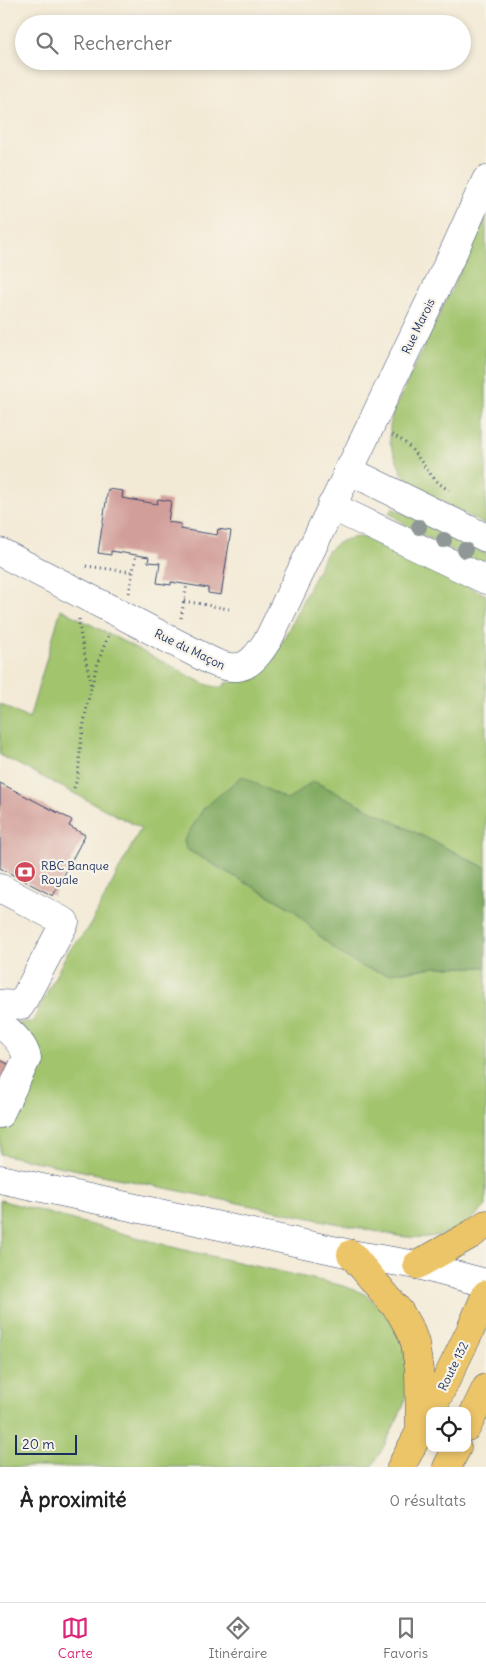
<!DOCTYPE html>
<html lang="fr">
<head>
<meta charset="utf-8">
<style>
  :root { --surface:#fff; --page:#f6f6f6; --text:#222; --muted:#767676; --line:#e0e0e0; --accent:#db2777 }
  body { margin:0; font-family:Delius,sans-serif; background:var(--page); color:var(--text) }
  .controls { position:absolute; right:15px; bottom:15px; display:grid; overflow:hidden; border-radius:10px; box-shadow:0 2px 8px #0003 }
  .controls button { width:45px; height:45px; display:grid; place-items:center; padding:0; border:0; border-bottom:1px solid var(--line); background:var(--surface); color:var(--text); font:25px sans-serif }
  .scale { position:absolute; left:15px; bottom:12px; width:62px; box-sizing:border-box; padding-left:5px; border:2px solid #1b2f5e; border-top:0; font-size:14px; line-height:18px; white-space:nowrap; color:#1b2f5e; -webkit-text-stroke:4px #f7f3e8; paint-order:stroke }
  .list { margin:0; padding:0; list-style:none }
  h2 { display:flex; justify-content:space-between; align-items:center; height:65px; margin:0; padding:0 20px; font-size:21px }
  h2 small { font-size:16px; font-weight:400; color:var(--muted) }
  .icon { flex:none; width:28px; height:28px; fill:none; stroke:currentColor; stroke-width:2; stroke-linecap:round; stroke-linejoin:round }
  .map { position:relative; flex:none; width:486px; height:1467px; overflow:hidden }
  .search { position:absolute; background:var(--surface); box-shadow:0 2px 8px #0003; left:15px; right:15px; top:15px; height:55px; display:flex; align-items:center; gap:12px; box-sizing:border-box; padding:0 18px; border-radius:28px; color:var(--muted); font-size:19px }
  .sheet { height:135px; background:var(--surface) }
  nav { display:flex; justify-content:space-around; align-items:center; box-sizing:border-box; height:70px; border-top:1px solid var(--line); background:var(--surface); font-size:14px; color:var(--muted) }
  nav a { display:grid; justify-items:center; gap:2px }
  nav .on { color:var(--accent) }
  .map>svg:first-child { display:block }
  .green { fill:#a2c46d; stroke:#5e7a66 }
  .forest { fill:#81aa60; stroke:#4e6c5f }
  .building { fill:#d29e99 }
  .lines { fill:none; stroke-linecap:round; stroke-linejoin:round }
  .minor-casing { stroke:#3b4b70; stroke-width:29 }
  .highway-casing { stroke:#3b4b70; stroke-width:29 }
  .path { stroke:#3b4b70; stroke-width:3; stroke-dasharray:1 4; stroke-linecap:butt }
  .minor { stroke:#fff; stroke-width:28 }
  .highway { stroke:#ecc569; stroke-width:28 }
  .tree { fill:#8f9896 }
  .labels { text-anchor:middle; dominant-baseline:central; stroke-width:4.5; stroke-linejoin:round; paint-order:stroke }
  .street-label { font-size:12px; fill:#1b2f5e; stroke:#f7f3e8 }
  .poi-label { font-size:12px; fill:#1b2f5e; stroke:#f7f3e8; text-anchor:start }
</style>
</head>
<body>
<div class="map">
<svg width="486" height="1467" viewBox="0 0 486 1467">
  <rect width="100%" height="100%" fill="#f7f3e8"/>
  <filter id="ink" filterUnits="userSpaceOnUse"><feTurbulence type="fractalNoise" baseFrequency=".02" numOctaves="2"/><feDisplacementMap in="SourceGraphic" scale="10" xChannelSelector="R" yChannelSelector="G"/><feConvolveMatrix kernelMatrix="1 2 1 2 8 2 1 2 1" color-interpolation-filters="sRGB"/></filter>
  <filter id="wash" filterUnits="userSpaceOnUse"><feTurbulence type="fractalNoise" baseFrequency=".0096" numOctaves="4" result="noise"/><feDisplacementMap in="SourceGraphic" scale="20" xChannelSelector="R" yChannelSelector="G"/><feGaussianBlur stdDeviation="1.12" result="paint"/><feColorMatrix in="noise" values="0 0 0 0 0 0 0 0 0 0 0 0 0 0 0 0 0 1.4 0 .05"/><feComposite in="paint" operator="in"/></filter>
  <g filter="url(#wash)">
    <rect width="100%" height="100%" fill="#f3ead5"/>
    <g class="green">
      <path d="M 486,217 L 486,525 L 424,493 L 413,486 L 402,473 L 390,443 L 390,426 L 393,412 Z"/>
      <path d="M 392,508 L 486,554 L 486,567 L 418,533 L 389,513 Z"/>
      <path d="M 360,537 L 371,539 L 486,595 L 486,868 L 313,781 L 288,800 L 204,808 L 184,840 L 186,849 L 294,910 L 318,935 L 341,954 L 410,971 L 435,967 L 486,967 L 486,1206 C 459,1234 436,1241 398,1236 L 0,1154 L 0,1128 L 33,1064 L 16,1023 L 32,1023 L 67,953 L 88,929 L 141,828 L 0,755 L 0,704 L 29,719 L 61,609 L 205,684 L 216,687 L 224,687 L 225,683 C 246,681 261,673 275,657 L 326,553 C 337,542 345,538 360,537 Z"/>
      <path d="M 0,1200 L 184,1250 L 344,1286 L 365,1294 L 380,1307 L 395,1326 L 405,1346 L 409,1385 L 403,1407 L 385,1444 L 372,1467 L 0,1467 Z"/>
    </g>
    <path class="forest" d="M 242,776 L 288,800 L 313,781 L 486,868 L 486,967 L 435,967 L 386,974 L 363,967 L 341,954 L 318,935 L 294,910 L 186,849 L 184,840 L 204,808 Z"/>
    <g id="blocks">
      <g class="building">
        <path d="M 108,489 L 123,491 L 122,498 L 157,504 L 158,499 L 171,501 L 168,522 L 181,524 L 180,529 L 217,535 L 218,529 L 231,531 L 221,595 L 208,593 L 208,588 L 171,582 L 171,585 L 157,583 L 160,563 L 148,562 L 149,557 L 111,551 L 111,555 L 98,553 Z"/>
        <path d="M 0,783 L 72,820 L 69,826 L 85,835 L 53,896 L 0,868 Z"/>
        <path d="M 0,1060 L 14,1067 L 0,1094 Z"/>
      </g>
    </g>
  </g>
  <g filter="url(#ink)">
    <use href="#blocks" fill-opacity="0" stroke="#3b4b70" stroke-width="1"/>
    <g class="lines">
      <g class="minor-casing">
        <g id="minor">
          <path d="M 348,470 L 486,538"/>
          <path d="M 331,506 L 486,580"/>
          <path d="M 0,552 L 211,661 C 242,675 252,665 269,638 L 454,251 L 486,180"/>
          <path d="M 0,888 L 65,922 L 21,1005 L 0,1004"/>
          <path d="M 0,1024 C 11,1032 24,1044 27,1058 L 0,1114"/>
          <path d="M 0,1179 L 351,1254 L 417,1265 L 486,1283"/>
        </g>
      </g>
      <g class="highway-casing">
        <g id="highway">
          <path d="M 351,1254 L 400,1312 L 411,1332 L 415,1343 L 419,1370 L 420,1432"/>
          <path d="M 417,1265 L 472,1234 L 486,1224"/>
          <path d="M 431,1411 L 470,1331 L 486,1294"/>
          <path d="M 467,1427 L 486,1388"/>
          <path d="M 401,1467 L 428,1416"/>
          <path d="M 447,1467 L 457,1448"/>
        </g>
      </g>
      <g class="path">
        <path d="M 392,435 C 418,445 424,477 449,490"/>
        <path d="M 86,566 L 132,572"/>
        <path d="M 129,593 L 136,555"/>
        <path d="M 184,601 L 229,609"/>
        <path d="M 181,618 L 187,584"/>
        <path d="M 79,619 C 80,642 88,665 91,688"/>
        <path d="M 74,788 C 80,773 79,757 81,742 C 86,708 94,665 109,635"/>
      </g>
      <use href="#minor" class="minor"/>
      <use href="#highway" class="highway"/>
    </g>
    <g class="tree">
      <circle cx="419" cy="527" r="8"/>
      <circle cx="444" cy="540" r="8"/>
      <circle cx="465" cy="550" r="8"/>
    </g>
  </g>
  <defs>
    <g id="bank-disc" transform="scale(1.125)"><circle r="9.5" fill="#d1495b" stroke="#f7f3e8"/><path d="M-6-4H6V4H-6ZM0-2.3a2.3 2.3 0 1 0 0 4.6a2.3 2.3 0 1 0 0-4.6Z" fill="#fff"/></g>
  </defs>
  <g fill-rule="evenodd">
    <use href="#bank-disc" x="25" y="872"/>
  </g>
  <g class="labels">
    <g class="street-label">
      <text transform="translate(418 326) rotate(-64)">Rue Marois</text>
      <text transform="translate(190 649) rotate(26)">Rue du Maçon</text>
      <text transform="translate(453 1366) rotate(-64)">Route 132</text>
    </g>
    <g class="poi-label">
      <text x="41" y="865">RBC Banque<tspan x="41" dy="14">Royale</tspan></text>
    </g>
  </g>
</svg>
<div class="controls">
<button><svg class="icon" aria-label="locate" viewBox="0 0 24 24"><circle cx="12" cy="12" r="6"/><path d="M12 2v4M12 18v4M2 12h4M18 12h4"/></svg></button>
</div>
<div class="scale">20 m</div>
<div class="search"><svg class="icon" aria-label="search" viewBox="0 0 24 24"><circle cx="10" cy="10" r="6"/><path d="M15 15l6 6"/></svg>Rechercher</div>
</div>
<section class="sheet">
<h2>À proximité<small>0 résultats</small></h2>
<ul class="list">
</ul>
</section>
<nav>
<a class="on"><svg class="icon" aria-label="map" viewBox="0 0 24 24"><path d="M3 6l6-2 6 2 6-2v14l-6 2-6-2-6 2zM9 4v14M15 6v14"/></svg>Carte</a>
<a><svg class="icon" aria-label="directions" viewBox="0 0 24 24"><path d="M12 3l9 9-9 9-9-9zM9 14v-3h6M13 9l2 2-2 2"/></svg>Itinéraire</a>
<a><svg class="icon" aria-label="saved" viewBox="0 0 24 24"><path d="M7 4h10v16l-5-4-5 4z"/></svg>Favoris</a>
</nav>
</body>
</html>
